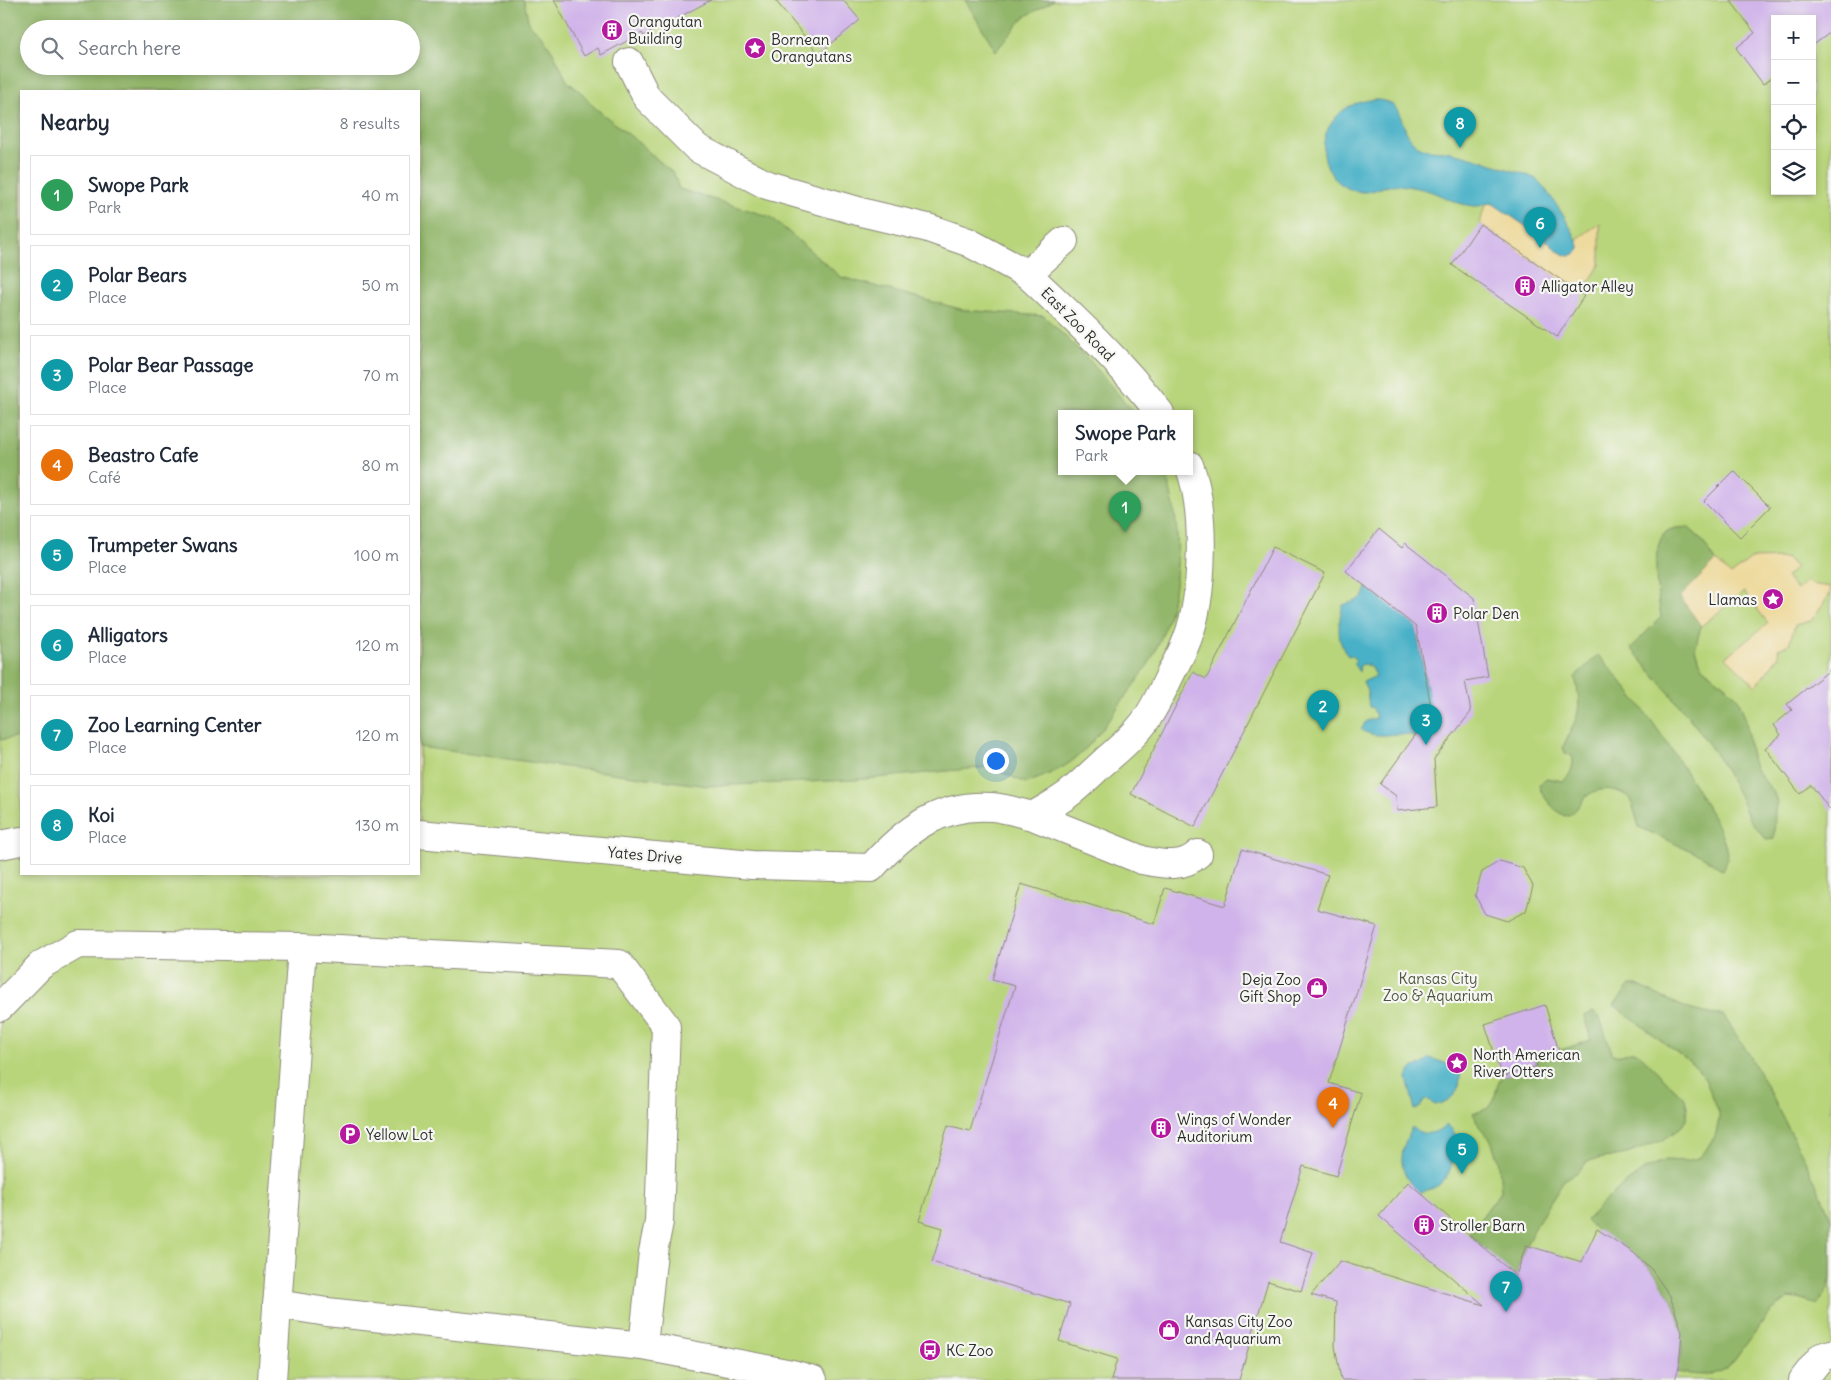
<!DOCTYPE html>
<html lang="en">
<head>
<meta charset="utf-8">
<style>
  :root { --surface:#fff; --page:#f6f6f7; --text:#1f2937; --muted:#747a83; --line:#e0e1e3; --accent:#d93025 }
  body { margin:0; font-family:Delius,sans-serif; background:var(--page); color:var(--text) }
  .controls { position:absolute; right:15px; top:15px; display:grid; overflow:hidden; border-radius:0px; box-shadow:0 2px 8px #0003 }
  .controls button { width:45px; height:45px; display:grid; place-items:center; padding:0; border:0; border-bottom:1px solid var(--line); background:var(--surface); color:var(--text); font:25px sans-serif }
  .you { position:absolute; left:995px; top:760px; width:18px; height:18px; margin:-12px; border:4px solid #fff; border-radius:50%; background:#1a73e8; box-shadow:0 0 0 8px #1a73e833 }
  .badge { display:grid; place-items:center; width:32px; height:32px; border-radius:50%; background:var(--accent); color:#fff; font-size:16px; font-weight:700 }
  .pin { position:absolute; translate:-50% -41px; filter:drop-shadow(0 1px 2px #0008) }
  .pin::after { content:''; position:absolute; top:26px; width:18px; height:15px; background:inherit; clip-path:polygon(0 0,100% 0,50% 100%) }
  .popup { position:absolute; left:1058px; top:410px; width:135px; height:65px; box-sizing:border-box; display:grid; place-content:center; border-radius:0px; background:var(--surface); filter:drop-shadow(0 1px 4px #0005); font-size:16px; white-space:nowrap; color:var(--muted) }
  .popup b { font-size:19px; color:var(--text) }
  .popup::after { content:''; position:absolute; left:50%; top:100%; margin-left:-10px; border:10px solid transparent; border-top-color:var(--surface) }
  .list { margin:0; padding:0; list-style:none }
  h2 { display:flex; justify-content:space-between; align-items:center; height:65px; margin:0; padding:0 20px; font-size:21px }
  h2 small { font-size:16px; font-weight:400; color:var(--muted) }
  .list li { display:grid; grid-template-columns:32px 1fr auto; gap:15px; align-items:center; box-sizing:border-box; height:80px; margin:0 10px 10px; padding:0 10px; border:1px solid var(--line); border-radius:0px }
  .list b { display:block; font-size:19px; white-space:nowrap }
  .list p { margin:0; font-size:16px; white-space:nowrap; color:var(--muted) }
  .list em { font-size:16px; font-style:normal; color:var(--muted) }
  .icon { flex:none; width:28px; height:28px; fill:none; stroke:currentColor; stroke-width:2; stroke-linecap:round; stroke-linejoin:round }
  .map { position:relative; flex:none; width:1831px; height:1380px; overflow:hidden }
  .search { position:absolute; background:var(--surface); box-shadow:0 2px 8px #0003; left:20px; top:20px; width:400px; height:55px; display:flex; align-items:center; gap:12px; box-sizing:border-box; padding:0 18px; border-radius:28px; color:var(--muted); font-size:19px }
  .panel { position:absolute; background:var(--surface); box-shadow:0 2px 8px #0003; left:20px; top:90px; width:400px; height:785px; border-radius:0px }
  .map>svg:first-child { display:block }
  .green { fill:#b9d57b; stroke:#728053; fill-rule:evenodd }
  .forest { fill:#92b66b; stroke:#5e704b; fill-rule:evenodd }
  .sand { fill:#eeda9e; stroke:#8c8264 }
  .water { fill:#49b1c7; stroke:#3a6e79 }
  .building { fill:#d0b3ea }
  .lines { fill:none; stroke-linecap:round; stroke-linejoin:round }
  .minor-casing { stroke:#8b8879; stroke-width:30 }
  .minor { stroke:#fff; stroke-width:28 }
  .labels { text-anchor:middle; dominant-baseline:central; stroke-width:4.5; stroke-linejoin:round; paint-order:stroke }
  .poi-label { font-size:15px; fill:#2b2b2b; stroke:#f6f6f2; text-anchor:start }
  .street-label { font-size:15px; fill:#2b2b2b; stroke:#f6f6f2 }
  .park-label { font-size:15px; fill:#4e563f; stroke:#f6f6f2 }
</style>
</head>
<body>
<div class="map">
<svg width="1831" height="1380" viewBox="0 0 1831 1380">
  <rect width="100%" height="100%" fill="#f6f6f2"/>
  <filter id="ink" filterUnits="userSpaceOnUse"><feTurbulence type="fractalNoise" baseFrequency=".02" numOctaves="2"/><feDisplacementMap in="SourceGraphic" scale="10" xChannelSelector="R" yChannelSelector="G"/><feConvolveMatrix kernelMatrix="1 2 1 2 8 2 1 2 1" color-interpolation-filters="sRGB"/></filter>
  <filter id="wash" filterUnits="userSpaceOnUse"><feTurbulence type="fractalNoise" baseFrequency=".0096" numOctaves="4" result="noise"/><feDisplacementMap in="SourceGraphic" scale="20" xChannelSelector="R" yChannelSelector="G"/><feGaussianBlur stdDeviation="1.12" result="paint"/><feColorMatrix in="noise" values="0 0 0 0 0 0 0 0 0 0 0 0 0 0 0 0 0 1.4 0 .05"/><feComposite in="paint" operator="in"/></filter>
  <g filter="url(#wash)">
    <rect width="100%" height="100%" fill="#ebe4c7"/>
    <path class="green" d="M 0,0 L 1831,0 L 1831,1380 L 0,1380 ZM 1775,19 L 1812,19 L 1812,191 L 1775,191 ZM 29,29 L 411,29 L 411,66 L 29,66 ZM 21,91 L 419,91 L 419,874 L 21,874 ZM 1061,413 L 1189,413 L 1189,471 L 1061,471 Z"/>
    <g class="forest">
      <path d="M 0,0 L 524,0 L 529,24 L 542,36 L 553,52 L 567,81 L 583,94 L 594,107 L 633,138 L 674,174 L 679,189 L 771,217 L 841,277 L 964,310 L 1044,316 L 1090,361 L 1134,413 L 1061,413 L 1061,471 L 1165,471 C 1185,533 1182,605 1149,663 C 1140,677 1130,691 1120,704 C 1105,725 1090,749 1068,764 C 1055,772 1041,778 1026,783 L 989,767 L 854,780 L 707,786 L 419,747 L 419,91 L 21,91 L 21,736 L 0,740 ZM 29,29 L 411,29 L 411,66 L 29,66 Z"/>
      <path d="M 965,0 L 1054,0 L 1023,18 L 996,51 Z"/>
      <path d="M 1688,527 L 1701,539 L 1716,561 L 1680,597 L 1701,626 L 1695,649 L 1698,657 L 1703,667 L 1734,693 L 1739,701 L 1746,720 L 1750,752 L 1755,768 L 1774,793 L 1777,802 L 1775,810 L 1774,838 L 1766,839 L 1749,819 L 1740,797 L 1719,759 L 1698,729 L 1671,695 L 1631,648 L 1661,617 C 1658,598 1649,547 1666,532 C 1672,527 1681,528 1688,527 Z"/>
      <path d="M 1598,655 C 1636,696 1668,742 1697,790 C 1707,807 1729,840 1727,860 C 1727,863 1724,867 1723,870 L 1702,856 L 1639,827 L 1631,799 C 1619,789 1601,785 1587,796 C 1579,803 1576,814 1565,816 C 1556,813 1540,794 1539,785 L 1546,778 L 1563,781 C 1571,776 1575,763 1572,756 L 1565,753 L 1563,747 C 1578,714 1583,713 1575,677 Z"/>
      <path d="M 1630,985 L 1637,985 C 1665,998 1692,1015 1723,1015 L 1749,1054 L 1774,1100 L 1809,1168 L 1831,1218 L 1831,1279 L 1828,1289 L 1817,1305 L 1799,1299 L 1788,1298 L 1769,1313 L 1734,1361 C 1716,1379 1701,1376 1677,1372 C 1691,1328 1670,1279 1633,1253 C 1617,1241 1600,1235 1586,1220 L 1613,1193 L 1647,1168 L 1666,1160 L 1685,1161 L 1694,1159 L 1700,1157 L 1706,1150 L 1716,1133 L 1719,1119 L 1719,1113 L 1705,1079 L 1695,1066 L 1614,1005 Z"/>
      <path d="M 1593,1012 L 1600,1018 L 1612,1053 C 1620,1060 1628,1049 1637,1052 L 1685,1099 L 1687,1107 L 1686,1120 L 1682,1126 L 1673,1133 L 1663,1140 L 1627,1154 L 1592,1160 L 1586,1163 L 1578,1172 L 1564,1180 L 1543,1213 L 1526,1245 L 1514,1282 L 1472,1267 L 1486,1249 L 1469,1234 L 1501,1191 L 1499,1164 L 1491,1140 L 1479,1126 L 1473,1113 C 1502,1108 1490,1094 1502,1077 L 1537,1065 L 1534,1059 L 1591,1040 L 1584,1016 Z"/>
    </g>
    <g class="sand">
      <path d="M 1489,203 L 1495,204 L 1527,227 L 1538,231 L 1556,250 L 1570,256 L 1576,253 L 1579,247 L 1577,239 L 1600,223 L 1600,265 L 1581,294 L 1480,224 L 1485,204 Z"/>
      <path d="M 1787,558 L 1796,568 L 1786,577 L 1797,590 L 1807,581 L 1810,584 L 1831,587 L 1830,594 L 1811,621 L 1795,625 L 1789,644 L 1778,649 L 1779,656 L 1756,686 L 1726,657 L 1768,623 L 1744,592 L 1701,626 L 1680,597 L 1716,561 L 1731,575 L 1751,559 Z"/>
    </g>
    <g class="water">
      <path d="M 1370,100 C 1412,97 1394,136 1422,148 C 1430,151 1436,150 1444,151 C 1466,154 1487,162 1507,169 C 1517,172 1527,174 1536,179 C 1545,185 1580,239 1579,248 C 1578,252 1574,254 1570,256 L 1565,255 L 1556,250 L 1538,231 L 1527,227 L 1492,203 C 1486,203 1480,207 1474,206 C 1460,205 1449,199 1437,194 C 1427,189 1411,187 1400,185 C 1386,183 1374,193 1362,192 C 1332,190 1315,155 1328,129 C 1338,111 1350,103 1370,100 Z"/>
      <path d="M 1367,586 L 1416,627 L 1427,688 L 1439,702 L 1414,736 C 1395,730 1380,741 1361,730 L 1366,721 L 1376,718 L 1373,708 L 1369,707 L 1367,691 L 1363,682 L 1376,676 C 1373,669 1368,662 1360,665 L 1359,672 L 1353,663 L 1356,660 L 1352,655 L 1348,656 C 1336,642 1338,622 1343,605 C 1355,601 1366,600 1367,586 Z"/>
      <path d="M 1430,1058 L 1445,1063 L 1452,1069 L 1458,1067 L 1460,1069 C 1462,1089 1454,1101 1435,1105 L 1426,1099 L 1418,1109 L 1415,1110 L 1407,1078 L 1413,1067 L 1422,1065 Z"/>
      <path d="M 1447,1125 C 1461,1135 1457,1146 1453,1160 C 1451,1167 1449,1175 1443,1181 C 1437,1188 1428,1190 1419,1192 C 1396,1172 1399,1152 1412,1127 C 1425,1138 1435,1133 1447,1125 Z"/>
    </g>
    <g id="blocks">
      <g class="building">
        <path d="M 554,0 L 711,0 L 644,36 L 642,33 L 601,55 L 598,48 L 584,56 Z"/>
        <path d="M 775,0 L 843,0 L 860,20 L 819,54 Z"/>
        <path d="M 1730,0 L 1831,0 L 1831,32 L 1812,46 L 1812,19 L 1775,19 L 1775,75 L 1763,84 L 1736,48 L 1755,33 Z"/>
        <path d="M 1480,224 L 1584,296 L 1557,337 L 1452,265 Z"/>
        <path d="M 1734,471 L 1770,507 L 1740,537 L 1704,501 Z"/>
        <path d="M 1379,529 L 1402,548 L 1405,543 L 1474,598 L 1488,677 L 1465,681 L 1471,712 L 1434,759 L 1437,807 L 1397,811 L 1396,796 L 1380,784 L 1432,712 L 1416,627 L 1346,571 Z"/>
        <path d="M 1273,547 L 1325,573 L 1195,827 L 1131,794 L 1193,672 L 1206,679 Z"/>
        <path d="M 1831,669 L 1831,811 L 1811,785 L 1800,794 L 1765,748 L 1781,735 L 1774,725 L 1792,710 L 1787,704 Z"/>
        <path d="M 1242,849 L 1328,875 L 1317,909 L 1377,926 L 1329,1083 L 1361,1093 L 1336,1176 L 1303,1166 L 1280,1242 L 1313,1253 L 1301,1291 L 1268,1281 L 1239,1380 L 1111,1380 L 1117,1359 L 1059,1341 L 1070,1304 L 932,1262 L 943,1228 L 919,1221 L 948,1125 L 970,1131 L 1015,986 L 992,980 L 1021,884 L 1154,924 L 1165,888 L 1225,906 Z"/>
        <path d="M 1500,861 L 1523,868 L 1533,886 L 1526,911 L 1507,921 L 1485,914 L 1475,895 L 1482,872 Z"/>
        <path d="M 1545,1005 L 1559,1051 L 1534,1059 L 1537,1066 L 1502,1077 L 1485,1024 Z"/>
        <path d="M 1408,1182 L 1516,1276 L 1526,1245 L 1582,1262 L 1597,1229 L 1634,1253 L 1651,1269 L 1670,1296 L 1682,1332 L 1679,1367 L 1675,1380 L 1341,1380 L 1335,1346 L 1336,1302 L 1311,1295 L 1340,1261 L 1484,1305 L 1379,1216 Z"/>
      </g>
    </g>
  </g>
  <g filter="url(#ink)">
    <use href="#blocks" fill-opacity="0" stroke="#8b8879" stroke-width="1"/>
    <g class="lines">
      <g class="minor-casing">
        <g id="minor">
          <path d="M 629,62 L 647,98 L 697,148 L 767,185 L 865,213 L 928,228 L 968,242 L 1027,274"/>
          <path d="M 1064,241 L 1027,274 C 1074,318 1121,362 1160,413"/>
          <path d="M 1033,816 L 1142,860 C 1162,864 1182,869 1198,854"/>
          <path d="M 419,834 L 752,865 L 871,868 C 904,831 939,803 992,807 C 1006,808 1020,813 1033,816 C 1046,808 1060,801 1071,792 C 1083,782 1094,771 1105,761 C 1118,750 1132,738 1143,724 C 1155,708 1163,689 1172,671 C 1177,661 1183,651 1187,640 C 1204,597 1206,508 1189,465"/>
          <path d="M 0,845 L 21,841"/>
          <path d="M 0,1007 L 41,965 L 78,944 L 302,947"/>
          <path d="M 277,1304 L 327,1312 L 643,1346 L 792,1374 L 813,1380"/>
          <path d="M 272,1380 L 302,947 L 619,964 L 666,1026 L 659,1222 L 653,1252 L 643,1346"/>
          <path d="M 1803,1380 L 1821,1357 L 1831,1354"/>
        </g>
      </g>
      <use href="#minor" class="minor"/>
    </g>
  </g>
  <defs>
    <g id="building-disc" transform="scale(1.125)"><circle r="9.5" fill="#b5179e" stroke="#f6f6f2"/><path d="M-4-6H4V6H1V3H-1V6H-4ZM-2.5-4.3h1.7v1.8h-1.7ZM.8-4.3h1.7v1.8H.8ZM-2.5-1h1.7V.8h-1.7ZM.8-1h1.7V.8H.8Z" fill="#fff"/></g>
    <g id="sight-disc" transform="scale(1.125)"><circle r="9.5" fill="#b5179e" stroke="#f6f6f2"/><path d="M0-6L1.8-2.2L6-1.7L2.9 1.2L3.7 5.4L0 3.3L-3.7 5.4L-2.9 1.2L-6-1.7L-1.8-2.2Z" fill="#fff"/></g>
    <g id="shop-disc" transform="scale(1.125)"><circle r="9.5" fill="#b5179e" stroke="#f6f6f2"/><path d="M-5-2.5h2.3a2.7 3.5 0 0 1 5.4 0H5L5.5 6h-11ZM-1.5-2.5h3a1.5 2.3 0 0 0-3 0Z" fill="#fff"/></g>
    <g id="parking-disc" transform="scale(1.125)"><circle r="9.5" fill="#b5179e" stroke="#f6f6f2"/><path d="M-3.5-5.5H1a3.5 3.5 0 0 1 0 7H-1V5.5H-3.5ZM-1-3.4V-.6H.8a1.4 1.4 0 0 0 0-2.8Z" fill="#fff"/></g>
    <g id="bus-disc" transform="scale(1.125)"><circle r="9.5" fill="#b5179e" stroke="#f6f6f2"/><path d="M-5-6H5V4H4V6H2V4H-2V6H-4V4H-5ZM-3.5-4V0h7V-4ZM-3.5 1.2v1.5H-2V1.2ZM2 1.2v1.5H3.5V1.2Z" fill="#fff"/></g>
  </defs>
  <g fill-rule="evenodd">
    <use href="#building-disc" x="612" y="30"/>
    <use href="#sight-disc" x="755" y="48"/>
    <use href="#building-disc" x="1525" y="286"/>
    <use href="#sight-disc" x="1773" y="599"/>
    <use href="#building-disc" x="1437" y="613"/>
    <use href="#shop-disc" x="1317" y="988"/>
    <use href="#sight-disc" x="1457" y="1063"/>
    <use href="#building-disc" x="1161" y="1128"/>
    <use href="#parking-disc" x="350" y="1134"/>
    <use href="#building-disc" x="1424" y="1225"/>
    <use href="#shop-disc" x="1169" y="1330"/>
    <use href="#bus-disc" x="930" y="1350"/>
  </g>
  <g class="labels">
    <g class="poi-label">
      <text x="628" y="21">Orangutan<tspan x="628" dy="17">Building</tspan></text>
      <text x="771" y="39">Bornean<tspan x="771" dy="17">Orangutans</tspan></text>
      <text x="1541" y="286">Alligator Alley</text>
      <text x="1757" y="599" text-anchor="end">Llamas</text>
      <text x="1453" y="613">Polar Den</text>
      <text x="1301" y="979" text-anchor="end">Deja Zoo<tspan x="1301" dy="17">Gift Shop</tspan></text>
      <text x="1473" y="1054">North American<tspan x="1473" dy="17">River Otters</tspan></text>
      <text x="1177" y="1119">Wings of Wonder<tspan x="1177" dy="17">Auditorium</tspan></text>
      <text x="366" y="1134">Yellow Lot</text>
      <text x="1440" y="1225">Stroller Barn</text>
      <text x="1185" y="1321">Kansas City Zoo<tspan x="1185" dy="17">and Aquarium</tspan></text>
      <text x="946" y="1350">KC Zoo</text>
    </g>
    <g class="street-label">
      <text transform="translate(1078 324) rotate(45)">East Zoo Road</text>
      <text transform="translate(645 855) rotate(5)">Yates Drive</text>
    </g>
    <g class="park-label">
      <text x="1438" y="978">Kansas City<tspan x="1438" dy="17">Zoo &amp; Aquarium</tspan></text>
    </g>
  </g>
</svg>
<div class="controls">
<button>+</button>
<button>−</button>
<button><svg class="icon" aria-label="locate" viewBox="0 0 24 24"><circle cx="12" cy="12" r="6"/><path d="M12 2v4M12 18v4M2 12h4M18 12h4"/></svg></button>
<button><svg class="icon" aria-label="layers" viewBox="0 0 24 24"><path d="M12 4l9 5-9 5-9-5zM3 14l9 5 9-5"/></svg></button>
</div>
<div class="you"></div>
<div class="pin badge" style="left:1125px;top:532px;background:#2e9e5b">1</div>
<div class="popup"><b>Swope Park</b>Park</div>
<div class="pin badge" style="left:1323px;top:731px;background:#0f9aa8">2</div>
<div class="pin badge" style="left:1426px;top:745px;background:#0f9aa8">3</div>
<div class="pin badge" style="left:1333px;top:1128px;background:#e8710a">4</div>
<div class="pin badge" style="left:1462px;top:1174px;background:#0f9aa8">5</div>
<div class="pin badge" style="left:1540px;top:248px;background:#0f9aa8">6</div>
<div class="pin badge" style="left:1506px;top:1312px;background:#0f9aa8">7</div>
<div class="pin badge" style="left:1460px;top:148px;background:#0f9aa8">8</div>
<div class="search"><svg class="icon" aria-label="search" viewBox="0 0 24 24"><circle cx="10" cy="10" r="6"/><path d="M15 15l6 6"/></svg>Search here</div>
<section class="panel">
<h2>Nearby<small>8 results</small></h2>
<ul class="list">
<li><span class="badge" style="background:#2e9e5b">1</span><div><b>Swope Park</b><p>Park</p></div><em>40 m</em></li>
<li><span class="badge" style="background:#0f9aa8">2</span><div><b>Polar Bears</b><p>Place</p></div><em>50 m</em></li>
<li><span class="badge" style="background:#0f9aa8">3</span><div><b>Polar Bear Passage</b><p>Place</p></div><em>70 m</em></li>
<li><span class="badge" style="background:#e8710a">4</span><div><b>Beastro Cafe</b><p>Café</p></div><em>80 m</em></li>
<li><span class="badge" style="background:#0f9aa8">5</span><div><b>Trumpeter Swans</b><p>Place</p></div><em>100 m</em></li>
<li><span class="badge" style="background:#0f9aa8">6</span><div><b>Alligators</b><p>Place</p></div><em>120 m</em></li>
<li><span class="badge" style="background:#0f9aa8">7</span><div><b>Zoo Learning Center</b><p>Place</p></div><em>120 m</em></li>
<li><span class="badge" style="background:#0f9aa8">8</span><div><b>Koi</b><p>Place</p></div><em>130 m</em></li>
</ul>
</section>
</div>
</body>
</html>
